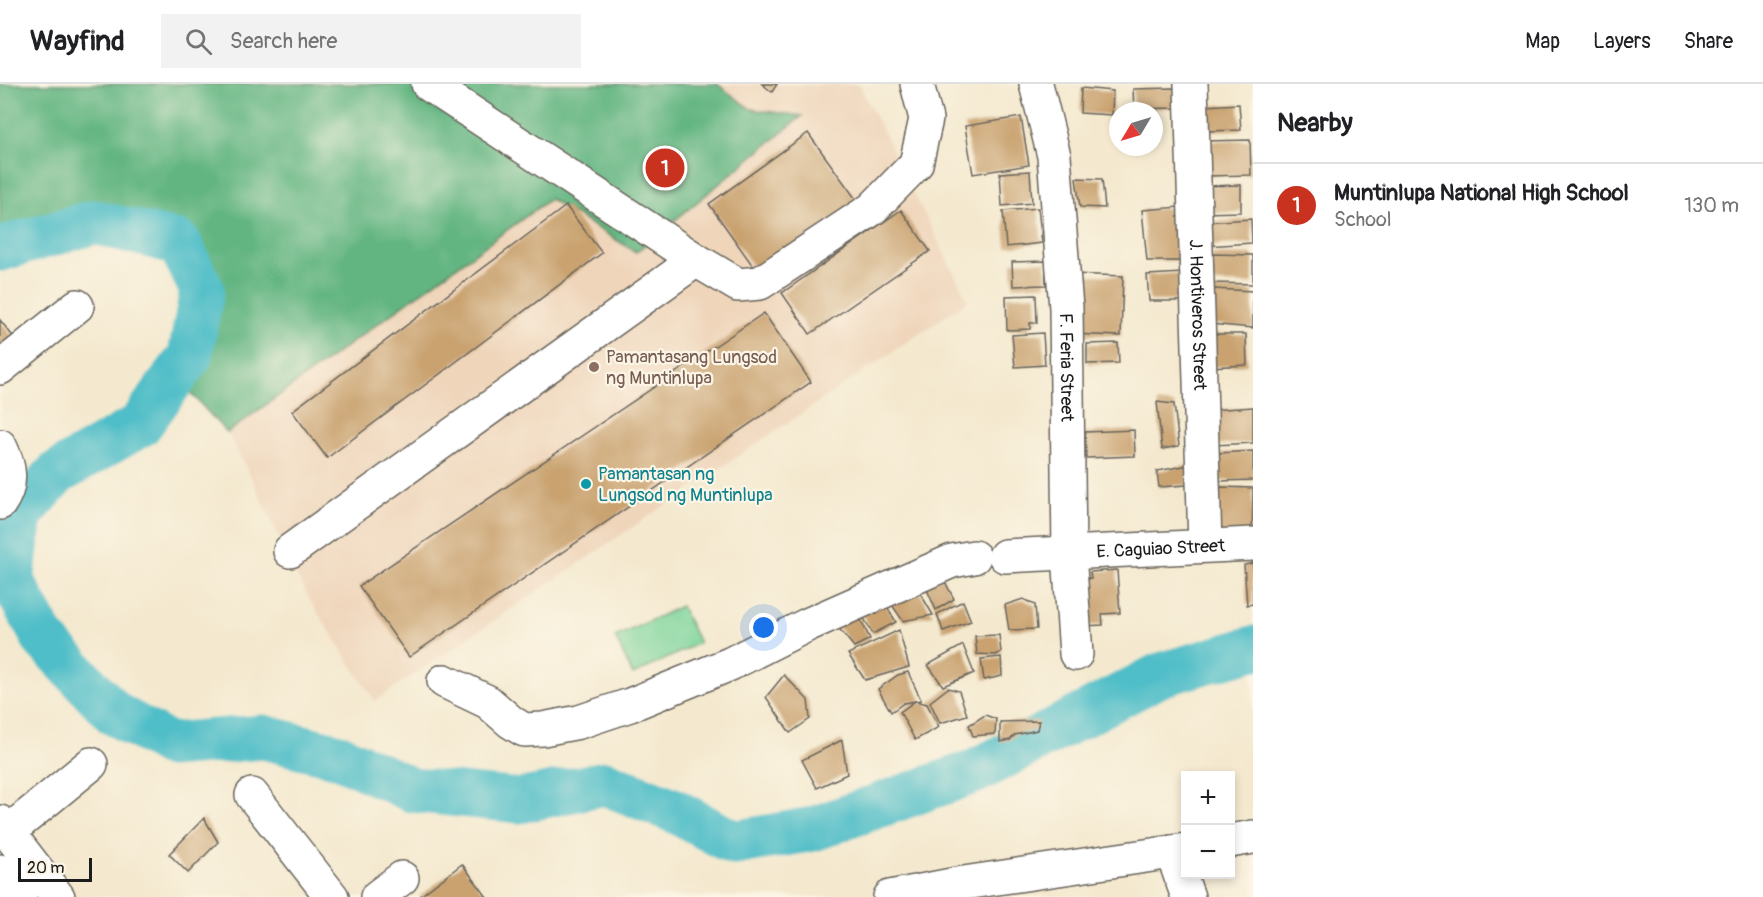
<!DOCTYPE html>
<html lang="en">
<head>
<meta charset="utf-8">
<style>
  :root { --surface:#fff; --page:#f2f2f2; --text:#202124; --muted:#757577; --line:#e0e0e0; --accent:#c8321e }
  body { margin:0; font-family:Pangolin,sans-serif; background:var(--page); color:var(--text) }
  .controls { position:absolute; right:18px; bottom:18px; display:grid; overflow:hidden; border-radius:0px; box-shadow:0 3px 9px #0003 }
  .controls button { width:54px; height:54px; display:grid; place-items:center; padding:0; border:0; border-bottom:2px solid var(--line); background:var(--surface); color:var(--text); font:30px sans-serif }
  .compass { position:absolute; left:1109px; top:18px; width:54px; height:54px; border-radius:50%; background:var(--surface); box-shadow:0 3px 9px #0003; rotate:232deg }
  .scale { position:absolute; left:18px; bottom:15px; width:74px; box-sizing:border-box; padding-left:6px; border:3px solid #1c1c1c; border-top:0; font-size:16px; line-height:21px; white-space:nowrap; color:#1c1c1c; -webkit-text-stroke:4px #fcf5e5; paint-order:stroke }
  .you { position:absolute; left:764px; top:544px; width:21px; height:21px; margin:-15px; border:4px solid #fff; border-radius:50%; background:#1a73e8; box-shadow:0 0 0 9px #1a73e833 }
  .badge { display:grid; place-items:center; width:39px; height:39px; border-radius:50%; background:var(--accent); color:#fff; font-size:20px; font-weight:700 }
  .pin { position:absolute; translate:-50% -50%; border:3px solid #fff; box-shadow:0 2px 6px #0006 }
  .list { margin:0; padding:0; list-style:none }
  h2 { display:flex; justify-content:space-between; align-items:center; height:78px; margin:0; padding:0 24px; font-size:26px }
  h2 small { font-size:20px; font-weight:400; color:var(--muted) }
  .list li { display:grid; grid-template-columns:39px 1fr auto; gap:18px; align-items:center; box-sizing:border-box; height:84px; padding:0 24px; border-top:2px solid var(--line) }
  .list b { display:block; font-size:22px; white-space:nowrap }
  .list p { margin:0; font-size:20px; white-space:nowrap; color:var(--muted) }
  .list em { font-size:20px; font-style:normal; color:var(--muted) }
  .icon { flex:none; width:33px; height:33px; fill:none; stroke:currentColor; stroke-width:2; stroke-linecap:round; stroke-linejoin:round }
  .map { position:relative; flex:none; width:1253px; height:813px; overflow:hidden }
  header { display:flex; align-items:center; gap:36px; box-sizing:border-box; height:84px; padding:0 30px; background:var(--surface); border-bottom:2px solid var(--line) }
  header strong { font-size:28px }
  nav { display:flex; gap:33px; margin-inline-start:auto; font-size:21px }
  .search { width:420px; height:54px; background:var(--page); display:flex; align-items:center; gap:15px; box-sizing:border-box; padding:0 21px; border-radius:0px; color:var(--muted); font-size:22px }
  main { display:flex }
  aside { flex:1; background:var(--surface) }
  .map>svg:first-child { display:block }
  .built { fill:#efd6bb }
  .green { fill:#79d399; stroke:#4a785a; stroke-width:1.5 }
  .forest { fill:#62b581; stroke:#3f684e; stroke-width:1.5 }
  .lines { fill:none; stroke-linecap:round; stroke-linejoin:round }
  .river { stroke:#50bec8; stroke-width:45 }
  .building { fill:#c9a270 }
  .minor-casing { stroke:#68645b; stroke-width:36 }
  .minor { stroke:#fff; stroke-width:33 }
  .education-dot { fill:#8d6e63; stroke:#fcf5e5; stroke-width:2 }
  .culture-dot { fill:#0f9aa8; stroke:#fcf5e5; stroke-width:2 }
  .labels { text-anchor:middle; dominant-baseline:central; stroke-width:4.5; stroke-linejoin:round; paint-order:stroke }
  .street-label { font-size:18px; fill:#1c1c1c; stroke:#fcf5e5 }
  .education-label { font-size:18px; fill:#785e54; stroke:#fcf5e5; text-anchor:start }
  .culture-label { font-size:18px; fill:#0d838f; stroke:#fcf5e5; text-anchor:start }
</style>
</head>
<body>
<header>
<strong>Wayfind</strong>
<div class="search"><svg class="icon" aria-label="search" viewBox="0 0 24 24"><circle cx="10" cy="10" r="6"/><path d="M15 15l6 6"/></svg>Search here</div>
<nav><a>Map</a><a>Layers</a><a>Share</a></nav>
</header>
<main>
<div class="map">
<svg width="1253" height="813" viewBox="0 0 1253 813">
  <rect width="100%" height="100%" fill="#fcf5e5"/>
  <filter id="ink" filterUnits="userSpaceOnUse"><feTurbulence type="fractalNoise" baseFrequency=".0167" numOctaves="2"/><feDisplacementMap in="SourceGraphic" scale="12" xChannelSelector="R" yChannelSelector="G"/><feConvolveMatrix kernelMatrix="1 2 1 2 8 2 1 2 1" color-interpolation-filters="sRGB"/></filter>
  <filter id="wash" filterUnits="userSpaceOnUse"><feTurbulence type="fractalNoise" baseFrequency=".008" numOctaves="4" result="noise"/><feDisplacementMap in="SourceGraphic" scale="24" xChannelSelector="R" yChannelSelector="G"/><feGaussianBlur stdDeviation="1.35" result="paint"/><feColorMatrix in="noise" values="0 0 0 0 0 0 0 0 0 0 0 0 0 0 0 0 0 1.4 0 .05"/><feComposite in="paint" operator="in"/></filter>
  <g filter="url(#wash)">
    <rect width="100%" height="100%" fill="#f4e9cf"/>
    <path class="built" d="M 389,0 L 859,0 L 968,217 L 375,617 L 314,523 L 297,492 L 251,393 L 227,349 L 550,115 Z"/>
    <path class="green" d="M 681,522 L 699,559 L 633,591 L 615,553 Z"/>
    <path class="forest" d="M 0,0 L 717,0 L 751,25 L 802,32 L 636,168 L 550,115 L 227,349 L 175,292 L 190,272 L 202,206 L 179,159 L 94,139 L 8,162 L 0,153 Z"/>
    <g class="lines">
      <path class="river" d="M 0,165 L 94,138 L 179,159 L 202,206 L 190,272 L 140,341 L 57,389 L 20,431 L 12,497 L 44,555 L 115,630 L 170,661 L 263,653 L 339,672 L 412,706 L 520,717 L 605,699 L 675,727 L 734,759 L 813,745 L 976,687 L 1160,591 L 1253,564"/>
    </g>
    <g id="blocks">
      <g class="building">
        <path d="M 762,0 L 777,0 L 772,8 Z"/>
        <path d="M 1081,4 L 1113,7 L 1112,31 L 1080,29 Z"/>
        <path d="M 1175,4 L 1176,24 L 1134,25 L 1133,5 Z"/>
        <path d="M 1239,20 L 1241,46 L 1206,47 L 1205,22 Z"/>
        <path d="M 1021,33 L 1029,81 L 973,90 L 965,42 Z"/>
        <path d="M 808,49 L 858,118 L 758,189 L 709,120 Z"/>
        <path d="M 1250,56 L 1251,91 L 1205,92 L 1204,57 Z"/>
        <path d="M 1030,87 L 1032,119 L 1002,122 L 1000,89 Z"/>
        <path d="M 1076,94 L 1102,95 L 1105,124 L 1080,123 Z"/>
        <path d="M 1241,101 L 1241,128 L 1204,129 L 1204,102 Z"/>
        <path d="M 566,122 L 602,169 L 327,374 L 292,327 Z"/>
        <path d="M 1180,123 L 1180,177 L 1147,177 L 1142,126 Z"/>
        <path d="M 1038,124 L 1042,159 L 1006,163 L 1003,127 Z"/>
        <path d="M 901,126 L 930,167 L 810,250 L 782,209 Z"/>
        <path d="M 1251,135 L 1252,159 L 1206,162 L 1205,138 Z"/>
        <path d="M 1212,170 L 1253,171 L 1253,200 L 1212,199 Z"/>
        <path d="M 1046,177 L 1046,201 L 1013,202 L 1012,178 Z"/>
        <path d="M 1183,189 L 1184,217 L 1149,217 L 1147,191 Z"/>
        <path d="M 1072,190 L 1123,192 L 1121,252 L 1070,250 Z"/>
        <path d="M 1213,205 L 1253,207 L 1253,244 L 1210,240 Z"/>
        <path d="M 1036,211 L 1037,239 L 1030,239 L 1030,245 L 1007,246 L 1006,212 Z"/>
        <path d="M 764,229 L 811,298 L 409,573 L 359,502 Z"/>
        <path d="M 0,236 L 15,255 L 0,267 Z"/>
        <path d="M 1043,249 L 1045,281 L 1015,283 L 1012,251 Z"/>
        <path d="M 1209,250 L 1246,250 L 1247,281 L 1210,283 Z"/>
        <path d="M 1118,259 L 1119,279 L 1087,280 L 1087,260 Z"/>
        <path d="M 1157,318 L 1174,320 L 1179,362 L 1162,365 Z"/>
        <path d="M 1253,323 L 1253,359 L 1214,361 L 1211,326 Z"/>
        <path d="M 1134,346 L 1135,372 L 1086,374 L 1085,348 Z"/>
        <path d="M 1253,367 L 1253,396 L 1220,397 L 1218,369 Z"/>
        <path d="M 1189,381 L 1187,401 L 1159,403 L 1157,387 Z"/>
        <path d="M 1219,403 L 1253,404 L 1252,453 L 1219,453 Z"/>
        <path d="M 1253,479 L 1253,520 L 1247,521 L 1244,481 Z"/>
        <path d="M 1117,486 L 1120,529 L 1102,530 L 1103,541 L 1083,542 L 1079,495 L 1091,494 L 1090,488 Z"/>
        <path d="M 943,494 L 954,515 L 936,526 L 925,501 Z"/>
        <path d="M 915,500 L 933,531 L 903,537 L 886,512 Z"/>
        <path d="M 882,514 L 896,538 L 873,550 L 858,524 Z"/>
        <path d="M 1023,515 L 1035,521 L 1037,545 L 1009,546 L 1005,521 Z"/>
        <path d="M 963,517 L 971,537 L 943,547 L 937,530 Z"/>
        <path d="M 857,528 L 870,555 L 854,563 L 833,537 Z"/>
        <path d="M 899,546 L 909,583 L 865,596 L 848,570 Z"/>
        <path d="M 999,551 L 1001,568 L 996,571 L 977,570 L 975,552 Z"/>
        <path d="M 963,561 L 974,589 L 943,602 L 928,581 Z"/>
        <path d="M 1001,573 L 1002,592 L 984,596 L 981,575 Z"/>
        <path d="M 908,588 L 921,616 L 904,619 L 891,628 L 878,605 L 898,591 Z"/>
        <path d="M 784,591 L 808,616 L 810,635 L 790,649 L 766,613 Z"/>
        <path d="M 948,604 L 959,607 L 967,631 L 940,639 L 930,618 Z"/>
        <path d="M 915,617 L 927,620 L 939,643 L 915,656 L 900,628 Z"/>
        <path d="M 985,631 L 996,635 L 995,650 L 973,652 L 969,641 Z"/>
        <path d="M 1039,637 L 1037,646 L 1015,651 L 1010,656 L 1000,658 L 1000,638 Z"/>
        <path d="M 842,656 L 847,690 L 817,704 L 802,676 Z"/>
        <path d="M 204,734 L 218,758 L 188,789 L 169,770 Z"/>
        <path d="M 462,780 L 487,813 L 419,813 Z"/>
      </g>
    </g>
  </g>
  <g filter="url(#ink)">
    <use href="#blocks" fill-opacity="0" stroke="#68645b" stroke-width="1.5"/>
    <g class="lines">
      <g class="minor-casing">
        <g id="minor">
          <path id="s1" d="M 1036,0 L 1054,72 L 1066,224 L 1069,470 L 1076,570"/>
          <path id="s2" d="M 1191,0 L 1205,461"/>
          <path d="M 696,176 L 738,201 L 760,199 L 872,125 L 916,80 L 926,35 L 917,0"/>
          <path d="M 0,284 L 77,222"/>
          <path d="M 0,362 C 10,382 13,400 0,419"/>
          <path d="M 290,467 L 696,176 L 428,0"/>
          <path id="s3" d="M 1005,472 L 1253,460"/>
          <path d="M 444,597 L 488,618 L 511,638 L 524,646 L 543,645 L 579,638 L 630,621 L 730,580 L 807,541 L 952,477 L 974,473"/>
          <path d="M 252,711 L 332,813"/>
          <path d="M 0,738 L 58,813"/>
          <path d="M 8,748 L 91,680"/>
          <path d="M 1230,757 L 1253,753"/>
          <path d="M 1172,768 L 1188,813"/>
          <path d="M 0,787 L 20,813"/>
          <path d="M 377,813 L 402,794"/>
          <path d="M 890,813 L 957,800 L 1186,766"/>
        </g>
      </g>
      <use href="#minor" class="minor"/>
    </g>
  </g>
  <circle class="education-dot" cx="594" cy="283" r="6"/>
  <circle class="culture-dot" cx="586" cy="400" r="6"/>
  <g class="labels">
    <g class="street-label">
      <text stroke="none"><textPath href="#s2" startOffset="231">J. Hontiveros Street</textPath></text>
      <text stroke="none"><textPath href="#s1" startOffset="286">F. Feria Street</textPath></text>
      <text stroke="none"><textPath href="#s3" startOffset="156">E. Caguiao Street</textPath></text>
    </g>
    <g class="education-label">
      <text x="606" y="273">Pamantasang Lungsod<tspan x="606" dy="21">ng Muntinlupa</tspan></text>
    </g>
    <g class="culture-label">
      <text x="598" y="390">Pamantasan ng<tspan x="598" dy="21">Lungsod ng Muntinlupa</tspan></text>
    </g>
  </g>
</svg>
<div class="controls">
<button>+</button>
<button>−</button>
</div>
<svg class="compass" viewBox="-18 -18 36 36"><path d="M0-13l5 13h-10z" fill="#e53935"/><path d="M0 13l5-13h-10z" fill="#757577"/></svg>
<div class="scale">20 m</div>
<div class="you"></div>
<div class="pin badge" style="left:665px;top:84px">1</div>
</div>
<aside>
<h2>Nearby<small></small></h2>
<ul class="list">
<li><span class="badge">1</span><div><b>Muntinlupa National High School</b><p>School</p></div><em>130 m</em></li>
</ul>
</aside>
</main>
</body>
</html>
